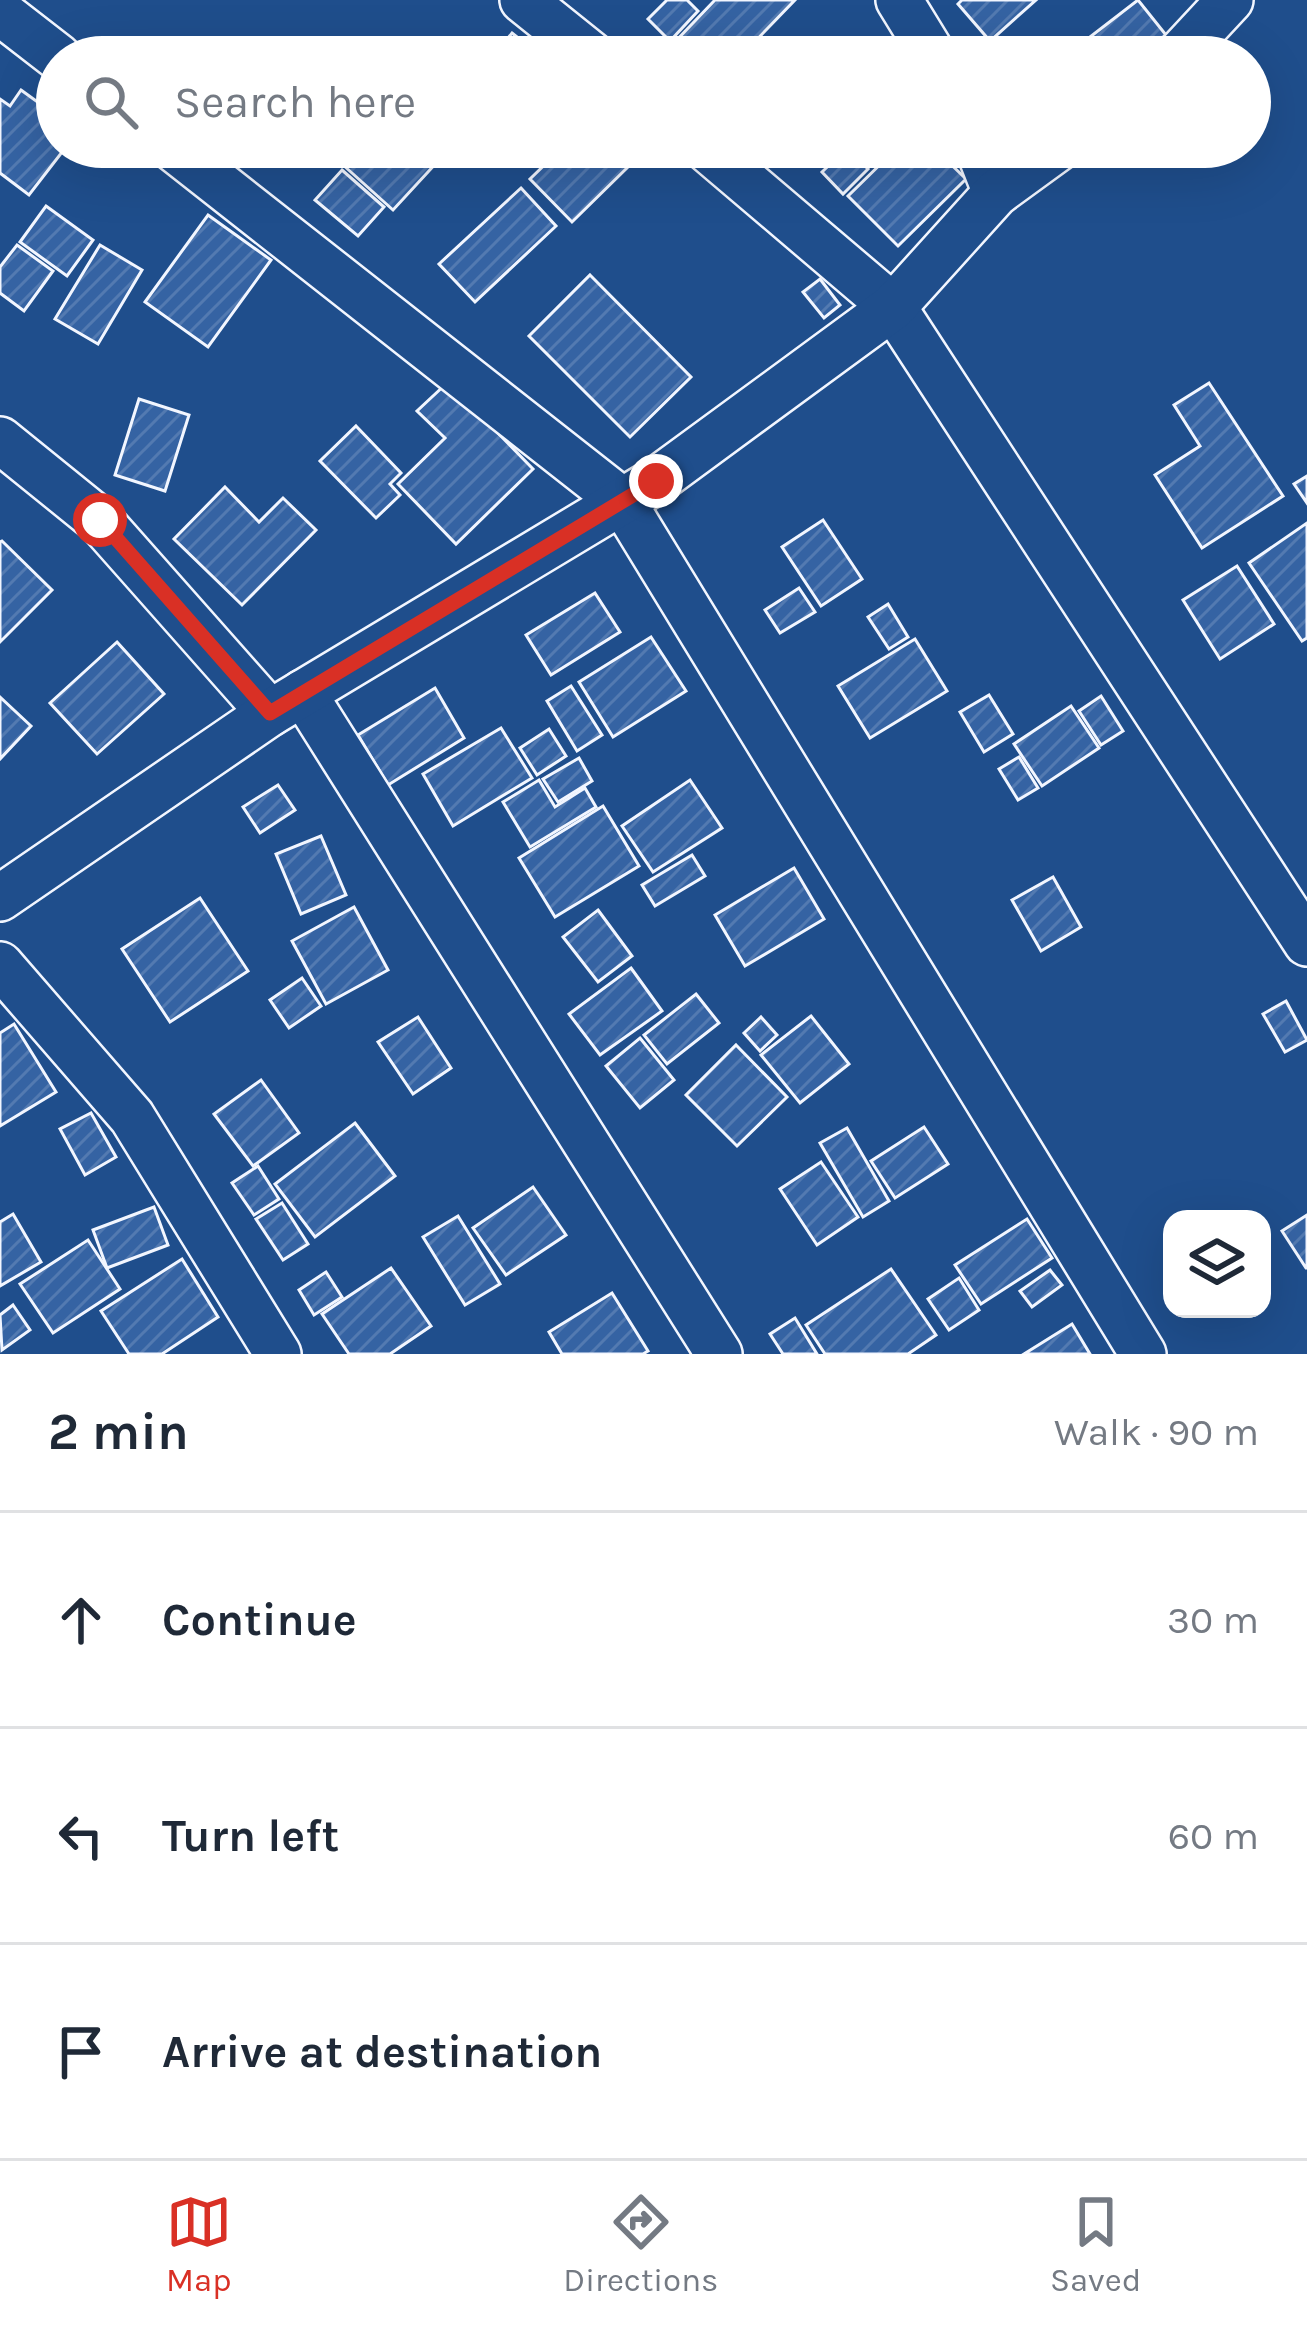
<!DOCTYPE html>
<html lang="en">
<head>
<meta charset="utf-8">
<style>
  :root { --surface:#fff; --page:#f2f2f3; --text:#1f2937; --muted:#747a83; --line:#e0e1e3; --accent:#d93025 }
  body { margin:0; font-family:Karla,sans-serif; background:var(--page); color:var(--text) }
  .controls { position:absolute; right:36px; bottom:36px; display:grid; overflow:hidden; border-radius:24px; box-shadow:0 12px 48px #0002 }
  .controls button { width:108px; height:108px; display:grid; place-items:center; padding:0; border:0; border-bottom:3px solid var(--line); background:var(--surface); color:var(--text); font:60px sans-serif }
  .stop { position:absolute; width:36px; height:36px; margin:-27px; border:9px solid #d93025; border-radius:50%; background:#fff }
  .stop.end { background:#d93025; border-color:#fff; box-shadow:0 3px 12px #0008 }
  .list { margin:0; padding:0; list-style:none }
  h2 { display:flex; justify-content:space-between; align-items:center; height:156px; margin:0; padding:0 48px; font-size:51px }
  h2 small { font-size:39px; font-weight:400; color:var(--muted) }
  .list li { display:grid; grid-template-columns:78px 1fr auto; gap:36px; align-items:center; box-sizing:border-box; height:216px; padding:0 48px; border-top:3px solid var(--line) }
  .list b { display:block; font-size:45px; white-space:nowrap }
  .list em { font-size:39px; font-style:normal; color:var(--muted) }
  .icon { flex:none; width:66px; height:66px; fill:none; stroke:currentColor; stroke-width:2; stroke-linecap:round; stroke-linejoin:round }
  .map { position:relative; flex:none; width:1307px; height:1354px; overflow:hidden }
  .search { position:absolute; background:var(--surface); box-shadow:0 12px 48px #0002; left:36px; right:36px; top:36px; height:132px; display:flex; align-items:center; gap:30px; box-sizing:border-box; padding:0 42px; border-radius:66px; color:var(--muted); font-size:45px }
  .sheet { height:804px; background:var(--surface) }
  nav { display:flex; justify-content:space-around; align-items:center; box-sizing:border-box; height:168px; border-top:3px solid var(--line); background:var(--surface); font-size:33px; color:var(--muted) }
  nav a { display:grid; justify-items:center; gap:6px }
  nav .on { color:var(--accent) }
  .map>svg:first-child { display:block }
  .building { fill:url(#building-hatch); stroke:#f2f6ff; stroke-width:3 }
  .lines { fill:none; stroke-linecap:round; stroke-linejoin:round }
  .minor-casing { stroke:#f2f6ff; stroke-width:50 }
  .minor { stroke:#1f4e8c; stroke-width:45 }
  .route { stroke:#d93025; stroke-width:15 }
</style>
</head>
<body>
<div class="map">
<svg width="1307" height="1354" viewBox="0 0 1307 1354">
  <defs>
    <pattern id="building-hatch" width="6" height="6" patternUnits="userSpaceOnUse" patternTransform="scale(3)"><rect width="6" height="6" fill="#3563a3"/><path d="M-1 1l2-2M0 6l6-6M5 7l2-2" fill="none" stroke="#537ab1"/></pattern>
  </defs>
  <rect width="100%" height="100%" fill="#1f4e8c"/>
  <g class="building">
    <path d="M 667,0 L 687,0 L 698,11 L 670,41 L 648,19 Z"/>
    <path d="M 715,0 L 795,0 L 740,57 L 684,57 L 672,45 Z"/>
    <path d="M 962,0 L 1036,0 L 990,41 L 958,4 Z"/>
    <path d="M 1138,0 L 1166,35 L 1137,57 L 1064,57 Z"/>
    <path d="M 512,33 L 542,57 L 493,57 Z"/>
    <path d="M 21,90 L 57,116 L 57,147 L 66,147 L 29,195 L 0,173 L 0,99 L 10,106 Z"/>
    <path d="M 357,147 L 451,147 L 393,210 L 342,164 Z"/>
    <path d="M 563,147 L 613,147 L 630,165 L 572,222 L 530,179 Z"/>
    <path d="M 898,147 L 933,147 L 966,179 L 898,246 L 848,196 Z"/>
    <path d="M 847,148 L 868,169 L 843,194 L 822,172 Z"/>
    <path d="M 342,170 L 384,207 L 358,236 L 315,200 Z"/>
    <path d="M 521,188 L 556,226 L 475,302 L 439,264 Z"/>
    <path d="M 46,206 L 93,240 L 67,276 L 20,242 Z"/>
    <path d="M 208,215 L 271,260 L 208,347 L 145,302 Z"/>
    <path d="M 17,245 L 53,271 L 24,311 L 0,293 L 0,267 Z"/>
    <path d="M 100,245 L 142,270 L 98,344 L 55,319 Z"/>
    <path d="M 590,275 L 691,377 L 630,437 L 529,336 Z"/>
    <path d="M 820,279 L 840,305 L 824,318 L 803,292 Z"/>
    <path d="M 448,382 L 533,469 L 456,544 L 398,484 L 445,438 L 417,411 Z"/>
    <path d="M 1209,383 L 1283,496 L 1202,548 L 1155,475 L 1200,446 L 1174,405 Z"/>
    <path d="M 139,399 L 189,415 L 165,491 L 115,475 Z"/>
    <path d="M 356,426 L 401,473 L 390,484 L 400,495 L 376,518 L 320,461 Z"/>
    <path d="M 1307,476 L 1307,503 L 1294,484 Z"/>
    <path d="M 225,487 L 259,522 L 283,498 L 316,530 L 242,605 L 174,539 Z"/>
    <path d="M 823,520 L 862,579 L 821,606 L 782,547 Z"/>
    <path d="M 1307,523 L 1307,638 L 1302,641 L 1249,563 Z"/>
    <path d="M 2,541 L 52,590 L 0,642 L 0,542 Z"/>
    <path d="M 1237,566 L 1274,624 L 1220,659 L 1183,600 Z"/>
    <path d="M 799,588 L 815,612 L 780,633 L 765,610 Z"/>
    <path d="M 595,593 L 620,632 L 551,675 L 526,635 Z"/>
    <path d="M 888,604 L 908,637 L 889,649 L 868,617 Z"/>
    <path d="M 651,637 L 686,691 L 613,737 L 579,682 Z"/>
    <path d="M 915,639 L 947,691 L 870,738 L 838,686 Z"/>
    <path d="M 117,642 L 164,694 L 97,754 L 50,703 Z"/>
    <path d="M 571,686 L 602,735 L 577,751 L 547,701 Z"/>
    <path d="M 435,688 L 464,738 L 388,785 L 358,735 Z"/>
    <path d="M 989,695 L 1013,734 L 984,752 L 960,712 Z"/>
    <path d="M 1101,696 L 1123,731 L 1101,745 L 1079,711 Z"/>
    <path d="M 0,697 L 31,726 L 0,759 Z"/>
    <path d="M 1071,706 L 1099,748 L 1042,786 L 1014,744 Z"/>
    <path d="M 501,728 L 532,778 L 453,826 L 423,774 Z"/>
    <path d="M 549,729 L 566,756 L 537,775 L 520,748 Z"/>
    <path d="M 1019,757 L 1038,788 L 1018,800 L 999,769 Z"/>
    <path d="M 579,758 L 592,781 L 558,802 L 543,779 Z"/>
    <path d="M 539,780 L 555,807 L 585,788 L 596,807 L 530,847 L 503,802 Z"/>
    <path d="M 690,780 L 722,828 L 653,872 L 622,826 Z"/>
    <path d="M 278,785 L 295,810 L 260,833 L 243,807 Z"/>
    <path d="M 603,806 L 639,866 L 555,917 L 519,858 Z"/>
    <path d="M 321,836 L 346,895 L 301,914 L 276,854 Z"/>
    <path d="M 692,855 L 705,876 L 655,906 L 642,885 Z"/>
    <path d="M 794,868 L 824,919 L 745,966 L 715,915 Z"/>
    <path d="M 1053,877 L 1081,927 L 1041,951 L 1012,900 Z"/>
    <path d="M 200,898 L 248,971 L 170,1022 L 122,949 Z"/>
    <path d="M 354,907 L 388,970 L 326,1004 L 292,941 Z"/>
    <path d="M 598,910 L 632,956 L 598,982 L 563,937 Z"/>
    <path d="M 631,968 L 662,1011 L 600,1055 L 569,1014 Z"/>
    <path d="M 302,978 L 321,1006 L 289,1028 L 270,1000 Z"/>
    <path d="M 696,994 L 719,1023 L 667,1064 L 644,1035 Z"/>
    <path d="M 1286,1001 L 1307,1040 L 1285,1052 L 1263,1014 Z"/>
    <path d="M 811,1016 L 849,1064 L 800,1103 L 761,1055 Z"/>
    <path d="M 418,1017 L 451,1068 L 413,1094 L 378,1042 Z"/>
    <path d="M 761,1017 L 777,1035 L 760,1051 L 744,1033 Z"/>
    <path d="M 14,1024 L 56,1092 L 0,1126 L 0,1033 Z"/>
    <path d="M 640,1038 L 674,1080 L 640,1108 L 606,1066 Z"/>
    <path d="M 736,1045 L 787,1097 L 737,1146 L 686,1095 Z"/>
    <path d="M 261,1080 L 299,1133 L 253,1166 L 214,1114 Z"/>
    <path d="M 91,1113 L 116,1157 L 85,1175 L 60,1129 Z"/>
    <path d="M 355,1123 L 395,1176 L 315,1237 L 275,1184 Z"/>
    <path d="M 924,1127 L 948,1164 L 895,1198 L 871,1161 Z"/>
    <path d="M 847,1128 L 889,1201 L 863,1217 L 820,1143 Z"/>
    <path d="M 821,1162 L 858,1217 L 817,1245 L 780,1189 Z"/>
    <path d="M 258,1166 L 279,1199 L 254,1215 L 232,1183 Z"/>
    <path d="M 533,1187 L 566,1235 L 506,1275 L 473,1228 Z"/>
    <path d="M 282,1203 L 308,1244 L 283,1260 L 256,1219 Z"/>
    <path d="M 154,1207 L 168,1245 L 107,1268 L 93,1230 Z"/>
    <path d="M 13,1214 L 41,1262 L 0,1286 L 0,1222 Z"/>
    <path d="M 1307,1215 L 1307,1268 L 1306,1268 L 1282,1231 Z"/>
    <path d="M 458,1216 L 500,1284 L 465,1305 L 423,1237 Z"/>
    <path d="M 1027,1219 L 1052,1258 L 981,1304 L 955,1265 Z"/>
    <path d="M 88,1240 L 120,1289 L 53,1333 L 20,1284 Z"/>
    <path d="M 182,1259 L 218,1317 L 162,1354 L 129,1354 L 101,1311 Z"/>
    <path d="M 391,1268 L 431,1326 L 390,1354 L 349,1354 L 322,1314 Z"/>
    <path d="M 891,1269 L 936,1335 L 908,1354 L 825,1354 L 806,1325 Z"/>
    <path d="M 1050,1270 L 1062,1285 L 1032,1307 L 1020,1291 Z"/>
    <path d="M 326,1272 L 342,1297 L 314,1315 L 299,1290 Z"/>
    <path d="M 959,1278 L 979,1310 L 949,1330 L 928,1299 Z"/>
    <path d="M 612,1293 L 648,1351 L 643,1354 L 562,1354 L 549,1332 Z"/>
    <path d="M 13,1305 L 30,1330 L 2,1350 L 0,1315 Z"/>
    <path d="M 795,1318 L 817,1354 L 783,1354 L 770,1334 Z"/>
    <path d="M 1072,1324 L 1090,1354 L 1024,1354 Z"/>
  </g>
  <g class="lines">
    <g class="minor-casing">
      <g id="minor">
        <path d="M 523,0 L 594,57"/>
        <path d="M 899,0 L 934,57"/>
        <path d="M 0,12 L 58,57"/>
        <path d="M 1177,57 L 1230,0"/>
        <path d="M 172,147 L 622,501 L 1143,1354"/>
        <path d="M 705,147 L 893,307 L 1307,943"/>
        <path d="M 978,147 L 996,193"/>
        <path d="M 0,440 L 100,521 L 270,713"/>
        <path d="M 303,693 L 719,1354"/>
        <path d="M 0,898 L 270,713 L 656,481 L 893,307 L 996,193 L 1059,147"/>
        <path d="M 0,965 L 132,1117 L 278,1354"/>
      </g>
    </g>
    <use href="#minor" class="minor"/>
  </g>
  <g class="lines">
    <path class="route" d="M 100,520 L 270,713 L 656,481"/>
  </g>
</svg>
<div class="controls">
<button><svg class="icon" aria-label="layers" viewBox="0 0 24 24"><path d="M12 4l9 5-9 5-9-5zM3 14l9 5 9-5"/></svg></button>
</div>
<div class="stop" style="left:100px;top:520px"></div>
<div class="stop end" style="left:656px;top:481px"></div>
<div class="search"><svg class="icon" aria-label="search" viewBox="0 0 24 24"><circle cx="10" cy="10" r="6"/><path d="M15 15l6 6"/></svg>Search here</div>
</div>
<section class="sheet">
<h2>2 min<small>Walk · 90 m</small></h2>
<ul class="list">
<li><svg class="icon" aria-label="ahead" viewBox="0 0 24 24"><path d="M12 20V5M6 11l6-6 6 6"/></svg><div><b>Continue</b></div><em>30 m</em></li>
<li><svg class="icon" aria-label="left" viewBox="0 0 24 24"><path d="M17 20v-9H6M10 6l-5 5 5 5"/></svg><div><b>Turn left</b></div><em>60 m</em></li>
<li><svg class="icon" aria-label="arrive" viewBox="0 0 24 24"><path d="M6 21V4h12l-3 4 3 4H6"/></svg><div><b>Arrive at destination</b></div></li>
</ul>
</section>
<nav>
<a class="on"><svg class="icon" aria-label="map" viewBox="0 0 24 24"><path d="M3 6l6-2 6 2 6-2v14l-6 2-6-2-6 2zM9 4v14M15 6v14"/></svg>Map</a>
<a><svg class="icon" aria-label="directions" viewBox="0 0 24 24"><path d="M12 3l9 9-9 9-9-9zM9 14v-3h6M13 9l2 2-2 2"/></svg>Directions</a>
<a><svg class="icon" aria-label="saved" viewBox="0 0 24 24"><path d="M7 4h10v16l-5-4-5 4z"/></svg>Saved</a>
</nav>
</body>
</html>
